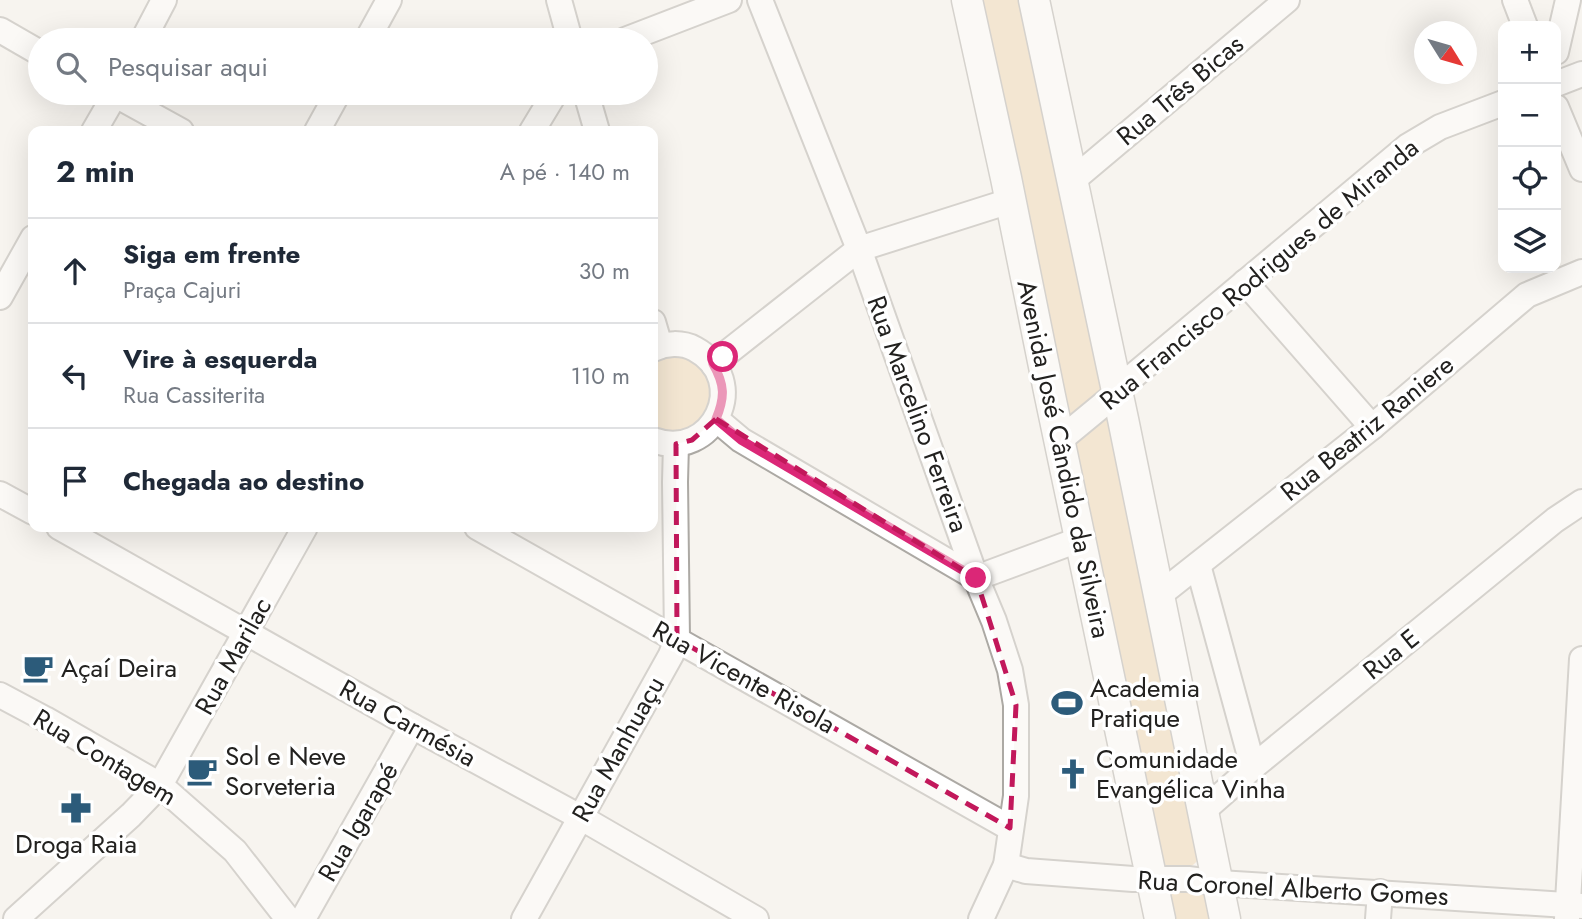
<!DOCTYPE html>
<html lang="pt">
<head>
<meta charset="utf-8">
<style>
  :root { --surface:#fff; --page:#f2f2f3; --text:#1f2937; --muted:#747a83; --line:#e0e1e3 }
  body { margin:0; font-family:Jost,sans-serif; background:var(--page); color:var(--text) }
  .controls { position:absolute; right:21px; top:21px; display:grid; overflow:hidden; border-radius:14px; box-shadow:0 7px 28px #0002 }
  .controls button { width:63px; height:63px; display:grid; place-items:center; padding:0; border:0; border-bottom:2px solid var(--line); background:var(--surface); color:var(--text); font:35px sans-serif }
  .compass { position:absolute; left:1414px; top:21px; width:63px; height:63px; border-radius:50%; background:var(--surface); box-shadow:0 7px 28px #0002; rotate:127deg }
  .stop { position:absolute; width:21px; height:21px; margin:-16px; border:5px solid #db2777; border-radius:50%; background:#fff }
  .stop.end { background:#db2777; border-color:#fff; box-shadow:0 2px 7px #0008 }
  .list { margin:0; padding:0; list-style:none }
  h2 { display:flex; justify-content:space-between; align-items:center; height:91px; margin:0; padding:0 28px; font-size:30px }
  h2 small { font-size:23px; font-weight:400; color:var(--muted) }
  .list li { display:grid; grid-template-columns:46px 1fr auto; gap:21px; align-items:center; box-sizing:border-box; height:105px; padding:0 28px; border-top:2px solid var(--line) }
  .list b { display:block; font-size:26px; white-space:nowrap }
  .list p { margin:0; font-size:23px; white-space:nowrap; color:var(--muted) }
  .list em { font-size:23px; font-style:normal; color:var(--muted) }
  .icon { flex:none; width:38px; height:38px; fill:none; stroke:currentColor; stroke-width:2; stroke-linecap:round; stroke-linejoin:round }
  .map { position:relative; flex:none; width:1582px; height:919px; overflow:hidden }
  .search { position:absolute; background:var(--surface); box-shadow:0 7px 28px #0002; left:28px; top:28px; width:630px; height:77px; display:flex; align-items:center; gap:18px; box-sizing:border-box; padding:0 24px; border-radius:38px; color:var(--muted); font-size:26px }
  .panel { position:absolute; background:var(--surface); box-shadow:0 7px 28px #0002; left:28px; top:126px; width:630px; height:406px; border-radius:14px }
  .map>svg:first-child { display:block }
  .green { fill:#eed4af }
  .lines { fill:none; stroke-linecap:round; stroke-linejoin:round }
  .minor-casing { stroke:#aca9a4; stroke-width:28 }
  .major-casing { stroke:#aca9a4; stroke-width:33 }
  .minor { stroke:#fff; stroke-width:24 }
  .major { stroke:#fff; stroke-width:30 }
  .route { stroke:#db2777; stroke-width:9 }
  .marked { fill:none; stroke:#c2185b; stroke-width:5; stroke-dasharray:14 9; stroke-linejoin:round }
  .labels { text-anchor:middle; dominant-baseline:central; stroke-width:7; stroke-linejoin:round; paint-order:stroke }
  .street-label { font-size:26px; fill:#22211f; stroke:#fff }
  .poi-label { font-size:26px; fill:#22211f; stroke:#fff; text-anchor:start }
</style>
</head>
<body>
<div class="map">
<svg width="1582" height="919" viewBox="0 0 1582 919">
  <rect width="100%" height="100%" fill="#f7f4ef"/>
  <g class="green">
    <path d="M 978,0 L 1025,0 L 1107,388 L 1067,423 Z"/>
    <path d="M 653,355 L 699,355 L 717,391 L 697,426 L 670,433 L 653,426 Z"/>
    <path d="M 1111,409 L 1201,856 C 1189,873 1182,868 1164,867 L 1072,455 L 1075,442 Z"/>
    <path d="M 1163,890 L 1209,893 L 1215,919 L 1169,919 Z"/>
  </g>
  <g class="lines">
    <g class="minor-casing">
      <g id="minor">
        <path d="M 559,0 L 570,40"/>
        <path d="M 760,0 L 859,249 L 976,578 L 994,621 L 1010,670 L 1016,705 L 1016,796 L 1006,865 L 981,919"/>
        <path d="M 1515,0 L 1525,26"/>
        <path d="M 0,30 L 40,53"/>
        <path d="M 143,40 L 164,0"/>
        <path d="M 367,40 L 389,0"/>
        <path d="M 625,40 L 729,0"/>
        <path d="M 1556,52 L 1568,0"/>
        <path d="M 1556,84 L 1582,74"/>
        <path d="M 112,93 L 181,131"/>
        <path d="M 586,93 L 597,131"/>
        <path d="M 1556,107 L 1582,169"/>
        <path d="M 94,131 L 116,93"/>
        <path d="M 317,131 L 338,93"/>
        <path d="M 532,131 L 555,93"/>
        <path d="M 1073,180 L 1287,0"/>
        <path d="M 1245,282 L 1372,427"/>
        <path d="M 0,297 L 33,238"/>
        <path d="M 653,322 L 660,346"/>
        <path d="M 653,349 C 666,343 682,342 695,349 C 752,380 713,462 653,440"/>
        <path d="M 713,364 L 859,249 L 1010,201"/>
        <path d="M 716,419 L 741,440 L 976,578 L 1081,539"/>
        <path d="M 1060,440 L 1117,393 L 1132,377 L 1408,146 L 1440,127 L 1503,103"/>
        <path d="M 0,494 L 33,512"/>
        <path d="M 59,527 L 412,726 L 580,817 L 756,919"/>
        <path d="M 477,527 L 1010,828"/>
        <path d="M 1198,565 L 1253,767"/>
        <path d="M 1158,596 L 1372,427 L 1527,295 L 1582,272"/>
        <path d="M 0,695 L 45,719 L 160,785 L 235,851 L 288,919"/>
        <path d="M 1204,810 L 1253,767 L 1555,520 L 1582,502"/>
        <path d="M 1006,865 L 1026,871 L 1133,879 L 1188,879 L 1219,883 L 1582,906"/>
        <path d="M 16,919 L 131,815 L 160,785 L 305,527"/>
        <path d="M 303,919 L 412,726"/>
        <path d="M 524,919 L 671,655 L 677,639 L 675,482 L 676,444"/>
        <path d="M 1378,919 L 1380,892"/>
        <path d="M 1567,919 L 1582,659"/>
      </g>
    </g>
    <g class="major-casing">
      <g id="major">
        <path d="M 967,0 L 1006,178 L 1050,396 L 1160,919"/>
        <path d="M 1034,0 L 1123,419 L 1225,919"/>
      </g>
    </g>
    <use href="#minor" class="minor"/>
    <use href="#major" class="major"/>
  </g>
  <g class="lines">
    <path class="route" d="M 723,357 L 713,364 C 725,385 725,397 716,419 L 741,440 L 976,578"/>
  </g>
  <path d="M0 0H1582V919H0ZM 716,419 L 976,578 L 1016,705 L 1010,828 L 677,639 L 676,444 L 692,440 Z" fill="#f7f4ef" fill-opacity=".55" fill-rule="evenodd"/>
  <path class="marked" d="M 716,419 L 976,578 L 1016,705 L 1010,828 L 677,639 L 676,444 L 692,440 Z"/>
  <defs>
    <g id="cafe-bare" transform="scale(2.415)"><path d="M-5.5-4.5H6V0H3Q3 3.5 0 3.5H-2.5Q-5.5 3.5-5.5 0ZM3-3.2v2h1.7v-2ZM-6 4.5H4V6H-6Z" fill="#2c5b7a" stroke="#fff" stroke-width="2.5" paint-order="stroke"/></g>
    <g id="stadium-bare" transform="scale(2.415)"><path d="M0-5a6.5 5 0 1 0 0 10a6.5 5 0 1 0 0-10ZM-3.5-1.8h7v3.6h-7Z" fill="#2c5b7a" stroke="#fff" stroke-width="2.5" paint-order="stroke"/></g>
    <g id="church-bare" transform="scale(2.415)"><path d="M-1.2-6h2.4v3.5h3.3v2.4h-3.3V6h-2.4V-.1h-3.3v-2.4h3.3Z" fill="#2c5b7a" stroke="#fff" stroke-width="2.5" paint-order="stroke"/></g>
    <g id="pharmacy-bare" transform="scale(2.415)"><path d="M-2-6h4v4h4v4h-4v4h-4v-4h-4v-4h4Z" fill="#2c5b7a" stroke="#fff" stroke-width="2.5" paint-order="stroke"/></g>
  </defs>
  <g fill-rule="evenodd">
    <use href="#cafe-bare" x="38" y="668"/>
    <use href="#stadium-bare" x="1067" y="703"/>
    <use href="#cafe-bare" x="202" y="771"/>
    <use href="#church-bare" x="1073" y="774"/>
    <use href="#pharmacy-bare" x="76" y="808"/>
  </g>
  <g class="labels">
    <g class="street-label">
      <text transform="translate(1180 90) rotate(-40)">Rua Três Bicas</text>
      <text transform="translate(1259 274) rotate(-40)">Rua Francisco Rodrigues de Miranda</text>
      <text transform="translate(918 414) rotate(70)">Rua Marcelino Ferreira</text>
      <text transform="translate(1367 428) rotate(-39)">Rua Beatriz Raniere</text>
      <text transform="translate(1064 459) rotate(78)">Avenida José Cândido da Silveira</text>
      <text transform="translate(1391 654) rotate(-39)">Rua E</text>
      <text transform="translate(233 656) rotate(-61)">Rua Marilac</text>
      <text transform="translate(744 677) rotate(29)">Rua Vicente Risola</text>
      <text transform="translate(408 723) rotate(29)">Rua Carmésia</text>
      <text transform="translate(618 749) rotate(-61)">Rua Manhuaçu</text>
      <text transform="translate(105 757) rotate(31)">Rua Contagem</text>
      <text transform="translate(358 822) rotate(-60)">Rua Igarapé</text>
      <text transform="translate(1293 888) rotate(3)">Rua Coronel Alberto Gomes</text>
    </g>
    <g class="poi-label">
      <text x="61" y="668">Açaí Deira</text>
      <text x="1090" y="688">Academia<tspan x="1090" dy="30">Pratique</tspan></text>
      <text x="225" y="756">Sol e Neve<tspan x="225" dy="30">Sorveteria</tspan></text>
      <text x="1096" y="759">Comunidade<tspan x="1096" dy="30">Evangélica Vinha</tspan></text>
      <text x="76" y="844" text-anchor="middle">Droga Raia</text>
    </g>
  </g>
</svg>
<div class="controls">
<button>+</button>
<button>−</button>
<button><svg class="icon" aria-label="locate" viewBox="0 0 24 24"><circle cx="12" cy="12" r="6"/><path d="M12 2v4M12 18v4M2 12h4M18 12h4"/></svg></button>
<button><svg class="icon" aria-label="layers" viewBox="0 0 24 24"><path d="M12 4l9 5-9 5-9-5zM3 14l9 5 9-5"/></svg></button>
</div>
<svg class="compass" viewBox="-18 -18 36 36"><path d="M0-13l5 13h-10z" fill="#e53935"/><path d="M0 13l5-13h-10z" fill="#747a83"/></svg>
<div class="stop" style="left:723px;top:357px"></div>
<div class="stop end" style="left:976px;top:578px"></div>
<div class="search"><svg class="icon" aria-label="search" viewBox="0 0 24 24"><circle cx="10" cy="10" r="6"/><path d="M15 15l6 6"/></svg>Pesquisar aqui</div>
<section class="panel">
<h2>2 min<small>A pé · 140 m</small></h2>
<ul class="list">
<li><svg class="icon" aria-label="ahead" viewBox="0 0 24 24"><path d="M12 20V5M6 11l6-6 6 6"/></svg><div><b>Siga em frente</b><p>Praça Cajuri</p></div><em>30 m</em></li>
<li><svg class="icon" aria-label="left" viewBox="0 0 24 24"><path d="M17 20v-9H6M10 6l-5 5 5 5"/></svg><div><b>Vire à esquerda</b><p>Rua Cassiterita</p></div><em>110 m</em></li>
<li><svg class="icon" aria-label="arrive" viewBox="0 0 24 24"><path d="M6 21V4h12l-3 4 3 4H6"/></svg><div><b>Chegada ao destino</b></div></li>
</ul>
</section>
</div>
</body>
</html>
